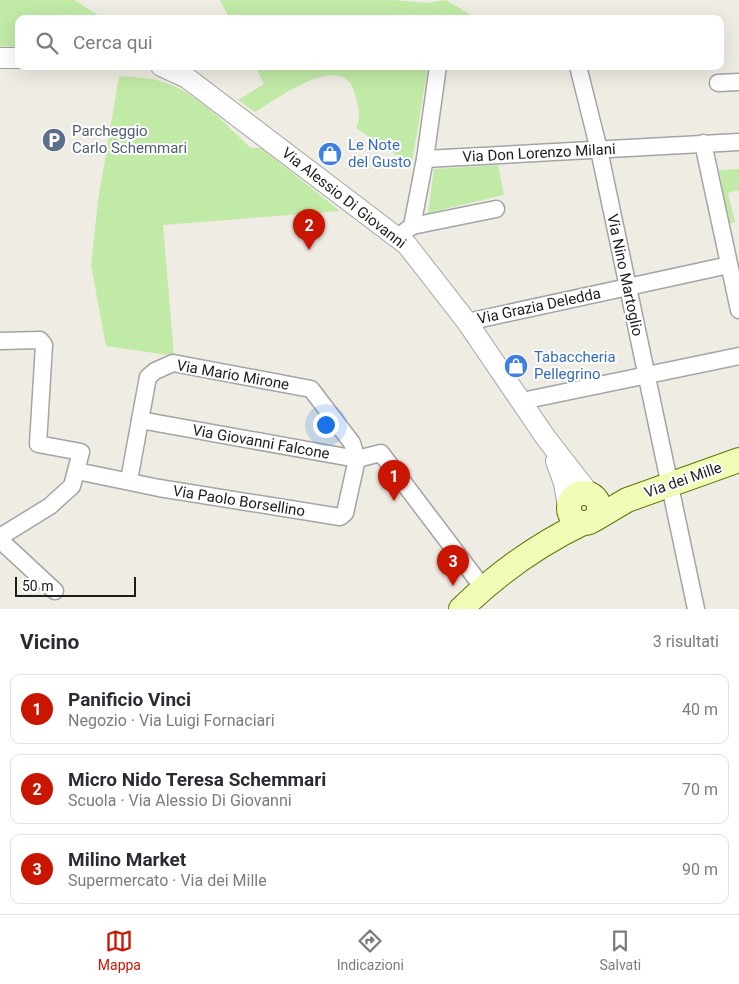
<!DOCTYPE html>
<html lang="it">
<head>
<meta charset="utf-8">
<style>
  :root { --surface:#fff; --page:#f2f2f3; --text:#2b2b33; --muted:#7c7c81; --line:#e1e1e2; --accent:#ca1500 }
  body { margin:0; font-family:Roboto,sans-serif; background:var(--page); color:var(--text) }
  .scale { position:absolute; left:15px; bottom:12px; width:121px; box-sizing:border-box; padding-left:5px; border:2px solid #1d1d1d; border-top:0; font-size:14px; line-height:18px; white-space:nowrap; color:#1d1d1d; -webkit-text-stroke:4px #fff; paint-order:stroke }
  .you { position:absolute; left:325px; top:424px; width:18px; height:18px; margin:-12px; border:4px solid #fff; border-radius:50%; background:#1a73e8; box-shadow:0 0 0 8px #1a73e833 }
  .badge { display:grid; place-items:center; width:32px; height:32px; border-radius:50%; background:var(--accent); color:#fff; font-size:16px; font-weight:700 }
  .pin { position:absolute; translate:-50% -41px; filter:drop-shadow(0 1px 2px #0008) }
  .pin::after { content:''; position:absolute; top:26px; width:18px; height:15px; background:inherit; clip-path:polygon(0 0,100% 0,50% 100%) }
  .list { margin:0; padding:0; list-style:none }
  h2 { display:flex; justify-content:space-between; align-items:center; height:65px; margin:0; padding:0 20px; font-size:21px }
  h2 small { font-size:16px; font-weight:400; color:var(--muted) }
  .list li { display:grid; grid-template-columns:32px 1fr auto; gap:15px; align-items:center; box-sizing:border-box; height:70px; margin:0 10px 10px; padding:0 10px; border:1px solid var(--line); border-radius:10px }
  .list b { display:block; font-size:19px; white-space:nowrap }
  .list p { margin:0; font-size:16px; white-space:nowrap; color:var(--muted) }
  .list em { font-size:16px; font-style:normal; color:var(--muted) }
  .icon { flex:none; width:28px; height:28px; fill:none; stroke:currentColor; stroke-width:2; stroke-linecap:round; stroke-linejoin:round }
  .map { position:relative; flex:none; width:739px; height:609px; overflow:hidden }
  .search { position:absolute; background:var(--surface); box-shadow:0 5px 20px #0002; left:15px; right:15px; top:15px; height:55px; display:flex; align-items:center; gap:12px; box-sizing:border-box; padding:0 18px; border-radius:10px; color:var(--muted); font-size:19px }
  .sheet { height:305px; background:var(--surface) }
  nav { display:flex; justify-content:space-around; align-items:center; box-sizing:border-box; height:70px; border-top:1px solid var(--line); background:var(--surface); font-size:14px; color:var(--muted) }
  nav a { display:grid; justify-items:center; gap:2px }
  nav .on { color:var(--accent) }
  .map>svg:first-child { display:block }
  .grass { fill:#c1eaa7 }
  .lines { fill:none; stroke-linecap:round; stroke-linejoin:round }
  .minor-casing { stroke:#a4a4a4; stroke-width:19 }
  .tertiary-casing { stroke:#a4a4a4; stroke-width:22 }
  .secondary-casing { stroke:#5d7603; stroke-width:26 }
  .minor { stroke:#fff; stroke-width:16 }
  .tertiary { stroke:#fff; stroke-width:20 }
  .secondary { stroke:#f0fbb5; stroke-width:24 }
  .labels { text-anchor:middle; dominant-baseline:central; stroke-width:4; stroke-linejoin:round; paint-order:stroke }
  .service-label { font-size:15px; fill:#4e5e75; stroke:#fff; text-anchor:start }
  .shop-label { font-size:15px; fill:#366cbe; stroke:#fff; text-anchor:start }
  .street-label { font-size:15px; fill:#1d1d1d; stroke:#fff }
</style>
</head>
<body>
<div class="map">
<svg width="739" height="609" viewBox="0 0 739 609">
  <rect width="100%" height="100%" fill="#efece3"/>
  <g class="grass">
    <path d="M 0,0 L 74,0 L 101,17 L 100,19 L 19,19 L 19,47 L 0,46 Z"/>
    <path d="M 220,0 L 393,0 L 426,3 L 446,0 L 478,19 L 230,19 Z"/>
    <path d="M 255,66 L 428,66 L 412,163 L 409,163 L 356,128 C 362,117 358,106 355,94 C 344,48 277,99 255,112 L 238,100 L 264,84 Z"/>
    <path d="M 119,76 C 136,77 154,78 169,84 C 202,97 226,125 251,148 L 261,148 L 340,211 L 163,225 L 174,356 L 106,346 L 91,265 L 98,201 Z"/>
    <path d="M 498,165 L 504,195 L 428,213 L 434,169 Z"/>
    <path d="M 739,169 L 739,190 L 728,193 L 735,222 L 729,224 L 719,170 Z"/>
  </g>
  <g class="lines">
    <g class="minor-casing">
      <g id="minor">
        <path d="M 578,66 L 599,150 L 696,609"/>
        <path d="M 718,83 L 739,82"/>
        <path d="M 703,143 L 739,310"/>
        <path d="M 425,159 L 438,66"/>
        <path d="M 412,226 L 496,209"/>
        <path d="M 398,237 L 412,226 L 425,159 L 739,142"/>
        <path d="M 467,322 L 729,265"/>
        <path d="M 0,341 L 40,340 L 44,345 L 38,444 L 81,452 L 72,486 L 50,506 L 0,537"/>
        <path d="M 522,401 L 739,356"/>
        <path d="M 140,420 L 357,459 L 381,453 L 484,589"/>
        <path d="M 77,471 L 159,488 L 340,517 L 345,513 L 357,459"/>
        <path d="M 129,480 L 148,377 L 155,371 L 173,363 L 311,389 L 352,443 L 357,459"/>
        <path d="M 0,540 L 55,591"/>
      </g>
    </g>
    <g class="tertiary-casing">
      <g id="tertiary">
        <path d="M 0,58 L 19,58"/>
        <path d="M 161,66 L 187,78 L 407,245 L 467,322 L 546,438 L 588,492"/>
        <path d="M 556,461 L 564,483 L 568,506"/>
      </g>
    </g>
    <g class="secondary-casing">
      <g id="secondary">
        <circle cx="584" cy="508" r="15"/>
        <path d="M 595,519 L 627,500 L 739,460"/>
        <path d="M 461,609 C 496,575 539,544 583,523"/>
      </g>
    </g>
    <use href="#minor" class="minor"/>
    <use href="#tertiary" class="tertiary"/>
    <use href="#secondary" class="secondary"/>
  </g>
  <defs>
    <g id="parking-disc" transform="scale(1.25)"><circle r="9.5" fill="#5c6f8a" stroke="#fff"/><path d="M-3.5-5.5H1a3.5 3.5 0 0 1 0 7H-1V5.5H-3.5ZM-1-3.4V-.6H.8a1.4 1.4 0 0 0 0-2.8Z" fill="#fff"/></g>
    <g id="shop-disc" transform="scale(1.25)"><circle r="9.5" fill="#3f7fe0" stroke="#fff"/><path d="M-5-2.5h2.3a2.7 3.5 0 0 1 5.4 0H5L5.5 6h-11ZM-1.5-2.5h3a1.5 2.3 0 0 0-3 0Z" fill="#fff"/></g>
  </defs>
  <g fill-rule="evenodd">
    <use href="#parking-disc" x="54" y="140"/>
    <use href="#shop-disc" x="330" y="154"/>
    <use href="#shop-disc" x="516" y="366"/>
  </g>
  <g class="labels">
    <g class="service-label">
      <text x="72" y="131">Parcheggio<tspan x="72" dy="17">Carlo Schemmari</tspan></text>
    </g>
    <g class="shop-label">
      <text x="348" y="145">Le Note<tspan x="348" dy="17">del Gusto</tspan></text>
      <text x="534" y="357">Tabaccheria<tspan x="534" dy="17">Pellegrino</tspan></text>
    </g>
    <g class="street-label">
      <text transform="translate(539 153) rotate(-3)">Via Don Lorenzo Milani</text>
      <text transform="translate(344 198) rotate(38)">Via Alessio Di Giovanni</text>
      <text transform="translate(625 275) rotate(78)">Via Nino Martoglio</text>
      <text transform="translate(539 306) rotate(-12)">Via Grazia Deledda</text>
      <text transform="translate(233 375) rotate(10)">Via Mario Mirone</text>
      <text transform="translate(261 442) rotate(10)">Via Giovanni Falcone</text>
      <text transform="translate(683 480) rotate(-19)">Via dei Mille</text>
      <text transform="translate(239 501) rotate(9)">Via Paolo Borsellino</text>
    </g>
  </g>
</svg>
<div class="scale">50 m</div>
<div class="you"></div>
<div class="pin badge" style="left:394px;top:501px">1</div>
<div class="pin badge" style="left:309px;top:250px">2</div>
<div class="pin badge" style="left:453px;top:586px">3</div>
<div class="search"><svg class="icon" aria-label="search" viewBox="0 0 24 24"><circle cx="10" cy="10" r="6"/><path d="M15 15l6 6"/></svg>Cerca qui</div>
</div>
<section class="sheet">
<h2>Vicino<small>3 risultati</small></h2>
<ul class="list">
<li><span class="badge">1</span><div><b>Panificio Vinci</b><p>Negozio · Via Luigi Fornaciari</p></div><em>40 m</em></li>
<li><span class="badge">2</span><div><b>Micro Nido Teresa Schemmari</b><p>Scuola · Via Alessio Di Giovanni</p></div><em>70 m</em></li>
<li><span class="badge">3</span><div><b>Milino Market</b><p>Supermercato · Via dei Mille</p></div><em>90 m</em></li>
</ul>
</section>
<nav>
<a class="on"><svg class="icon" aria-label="map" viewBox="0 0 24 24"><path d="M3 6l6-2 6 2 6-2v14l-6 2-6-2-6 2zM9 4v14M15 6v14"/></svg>Mappa</a>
<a><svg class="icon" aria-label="directions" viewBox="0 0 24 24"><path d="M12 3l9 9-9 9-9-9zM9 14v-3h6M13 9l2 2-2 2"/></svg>Indicazioni</a>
<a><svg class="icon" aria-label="saved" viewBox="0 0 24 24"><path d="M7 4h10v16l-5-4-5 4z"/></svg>Salvati</a>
</nav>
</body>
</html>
